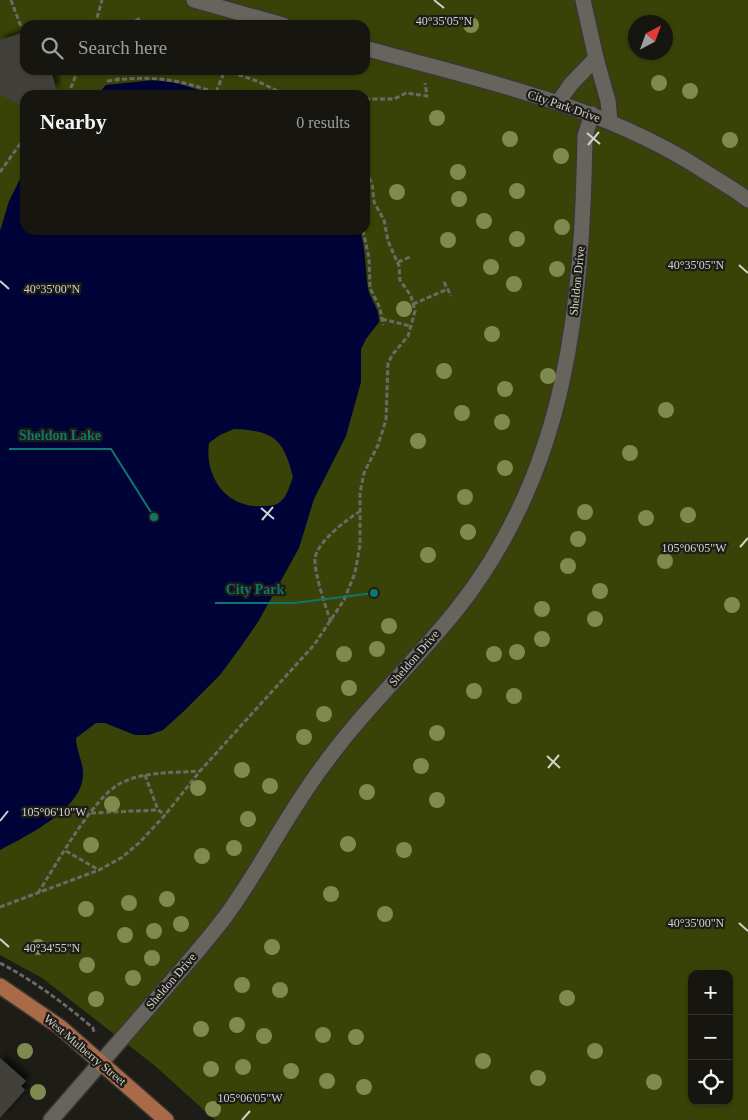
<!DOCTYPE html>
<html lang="en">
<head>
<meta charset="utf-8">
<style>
  :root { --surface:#161510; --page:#1f1e19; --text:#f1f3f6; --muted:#9e9f9f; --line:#353430 }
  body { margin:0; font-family:"Times New Roman",serif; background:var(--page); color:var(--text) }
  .controls { position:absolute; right:15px; bottom:15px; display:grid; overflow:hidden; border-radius:10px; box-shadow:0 1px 4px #0004 }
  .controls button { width:45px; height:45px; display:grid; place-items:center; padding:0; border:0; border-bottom:1px solid var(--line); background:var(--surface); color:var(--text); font:25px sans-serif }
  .compass { position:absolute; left:628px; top:15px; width:45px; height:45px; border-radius:50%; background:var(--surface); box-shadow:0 1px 4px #0004; rotate:41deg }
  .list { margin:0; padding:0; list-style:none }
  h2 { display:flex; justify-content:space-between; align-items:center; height:65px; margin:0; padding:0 20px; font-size:21px }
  h2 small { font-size:16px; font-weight:400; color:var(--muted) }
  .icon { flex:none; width:28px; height:28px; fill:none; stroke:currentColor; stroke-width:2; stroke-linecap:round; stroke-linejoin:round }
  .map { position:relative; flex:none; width:748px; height:1120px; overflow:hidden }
  .search { position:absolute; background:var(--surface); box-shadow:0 1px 4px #0004; left:20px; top:20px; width:350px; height:55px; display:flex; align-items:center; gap:12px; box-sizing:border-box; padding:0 18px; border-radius:15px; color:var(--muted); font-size:19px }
  .panel { position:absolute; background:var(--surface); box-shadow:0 1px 4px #0004; left:20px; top:90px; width:350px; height:145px; border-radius:15px }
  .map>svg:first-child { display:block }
  .green { fill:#394307; fill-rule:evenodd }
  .water { fill:#000337; fill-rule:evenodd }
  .building { fill:#42413a; filter:url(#shadow) }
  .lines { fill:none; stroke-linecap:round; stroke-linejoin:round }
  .minor-casing { stroke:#383833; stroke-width:18 }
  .major-casing { stroke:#383833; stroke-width:18 }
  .path { stroke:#6b6b65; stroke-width:3; stroke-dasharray:5 2.5; stroke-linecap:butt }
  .minor { stroke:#66645c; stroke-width:15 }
  .major { stroke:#a96b47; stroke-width:15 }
  .tree { fill:#7f8a4f }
  .ticks { fill:none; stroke:#d2d2cd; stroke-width:2 }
  .labels { text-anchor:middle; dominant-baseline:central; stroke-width:4.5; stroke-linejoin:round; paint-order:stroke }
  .street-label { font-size:12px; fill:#d2d2cd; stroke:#1d1c16 }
  .ticks-label { font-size:12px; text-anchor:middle; fill:#d2d2cd; stroke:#1d1c16; stroke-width:4.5; stroke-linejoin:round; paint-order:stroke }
  .leader { fill:none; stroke:#0f766e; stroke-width:2 }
  .callout-dot { fill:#0f766e; stroke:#1d1c16; stroke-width:2 }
  .callout-label { font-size:14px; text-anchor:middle; font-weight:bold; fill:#0f766e; stroke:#1d1c16; stroke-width:4.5; stroke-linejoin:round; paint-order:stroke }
</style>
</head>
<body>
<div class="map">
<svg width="748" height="1120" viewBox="0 0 748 1120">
  <defs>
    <filter id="shadow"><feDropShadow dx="4.5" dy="-4.5" stdDeviation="2.5" flood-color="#0009"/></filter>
  </defs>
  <rect width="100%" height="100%" fill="#1d1c16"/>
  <path class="green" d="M 0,0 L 748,0 L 748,1120 L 215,1120 L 154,1065 L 42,978 L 0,955 ZM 636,22 L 666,22 L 666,52 L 636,52 ZM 25,25 L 365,25 L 365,70 L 25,70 ZM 25,95 L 365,95 L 365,230 L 25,230 ZM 692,974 L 729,974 L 729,1101 L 692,1101 Z"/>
  <g class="water">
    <path d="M 154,80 L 177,83 L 214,95 L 97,95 L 106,85 Z"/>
    <path d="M 25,169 L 25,230 L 360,230 C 366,251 365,268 368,289 C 371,301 380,309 379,322 L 366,339 L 361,349 L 361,382 L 346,436 L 314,499 L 299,548 L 258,622 L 240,648 L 220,675 L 183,712 L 163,730 L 149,735 L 135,735 L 105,723 L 96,723 L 76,738 C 76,751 84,763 83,776 C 81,810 26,836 0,850 L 0,231 L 9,201 ZM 234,429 C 274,431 283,438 293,477 C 290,484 287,497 281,501 C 276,506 269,506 263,506 C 227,509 204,477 209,443 L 220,435 Z"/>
  </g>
  <g class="building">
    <path d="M 25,32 L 25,70 L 51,70 L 56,89 L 37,95 L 25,95 L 25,108 L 0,94 L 0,40 Z"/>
    <path d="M 0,1058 L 26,1081 L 21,1086 L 25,1090 L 0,1118 Z"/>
  </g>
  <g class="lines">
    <g class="minor-casing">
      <g id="minor">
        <path d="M 194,0 L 283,25"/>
        <path d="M 365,48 C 484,82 602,104 707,173 C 721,182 736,190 748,200"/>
        <path d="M 596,58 L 608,101 L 610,121"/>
        <path d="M 559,101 L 571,84 L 596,58 L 583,0"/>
        <path d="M 51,1120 C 87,1079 122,1038 158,997 C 180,971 204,945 225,917 C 262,867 288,811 326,762 C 366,707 416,661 458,608 C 568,468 582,307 585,136 L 592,114"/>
      </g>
    </g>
    <g class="major-casing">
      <path id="major" d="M 0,986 L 60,1027 L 166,1120"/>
    </g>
    <g class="path">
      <path d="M 11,0 L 20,24 L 25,30"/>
      <path d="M 95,25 L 102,0"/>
      <path d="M 129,25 L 140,18"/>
      <path d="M 117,70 L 118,79"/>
      <path d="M 224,70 L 257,81 L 286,95"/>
      <path d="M 107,81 C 154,75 178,79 223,95"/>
      <path d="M 216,92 L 225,70"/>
      <path d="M 68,95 L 78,70"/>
      <path d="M 365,99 L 394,99 L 406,93 L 427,96 L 425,83"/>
      <path d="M 0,172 L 25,137"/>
      <path d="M 363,230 L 369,258 L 370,288 L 380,308 L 383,325"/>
      <path d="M 398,262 L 410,257"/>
      <path d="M 444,282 L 451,296"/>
      <path d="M 413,304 L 448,289"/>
      <path d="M 382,319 L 410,326"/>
      <path d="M 331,622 C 326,609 314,572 315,559 C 316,543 346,520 359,512"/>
      <path d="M 145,775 L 158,810 L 165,815"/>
      <path d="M 91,813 L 158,810"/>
      <path d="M 66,851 L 99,870"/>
      <path d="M 38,893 C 56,865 93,797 121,783 C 145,771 174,773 200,771"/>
      <path d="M 0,907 L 99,870 L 121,858 L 139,843 L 165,815 L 200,771 L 314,645 L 344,600 L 355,573 L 360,545 L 360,493 L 364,473 L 378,445 L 386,420 L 388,363 L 393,354 L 408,336 L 415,311 L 411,296 L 400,280 L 399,266 L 388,241 L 384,220 L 374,202 L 372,183 L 365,171"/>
      <path d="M 0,963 C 34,981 64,1003 93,1028 L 94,1033"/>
    </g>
    <use href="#minor" class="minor"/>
    <use href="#major" class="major"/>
  </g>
  <g class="tree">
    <circle cx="471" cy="25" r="8"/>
    <circle cx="659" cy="83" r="8"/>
    <circle cx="690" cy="91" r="8"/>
    <circle cx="437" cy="118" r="8"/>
    <circle cx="510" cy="139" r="8"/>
    <circle cx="730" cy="140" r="8"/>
    <circle cx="561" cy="156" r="8"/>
    <circle cx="458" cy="172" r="8"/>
    <circle cx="517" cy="191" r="8"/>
    <circle cx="397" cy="192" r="8"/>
    <circle cx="459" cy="199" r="8"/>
    <circle cx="484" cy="221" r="8"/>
    <circle cx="562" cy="227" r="8"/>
    <circle cx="517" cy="239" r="8"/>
    <circle cx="448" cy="240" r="8"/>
    <circle cx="491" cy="267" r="8"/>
    <circle cx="557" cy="269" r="8"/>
    <circle cx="514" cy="284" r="8"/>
    <circle cx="404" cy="309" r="8"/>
    <circle cx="492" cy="334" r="8"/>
    <circle cx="444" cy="371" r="8"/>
    <circle cx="548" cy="376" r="8"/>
    <circle cx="505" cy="389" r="8"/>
    <circle cx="666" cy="410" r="8"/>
    <circle cx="462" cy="413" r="8"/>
    <circle cx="502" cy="422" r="8"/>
    <circle cx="418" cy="441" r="8"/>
    <circle cx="630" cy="453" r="8"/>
    <circle cx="505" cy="468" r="8"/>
    <circle cx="465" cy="497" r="8"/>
    <circle cx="585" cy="512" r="8"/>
    <circle cx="688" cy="515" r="8"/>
    <circle cx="646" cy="518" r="8"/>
    <circle cx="468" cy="532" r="8"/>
    <circle cx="578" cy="539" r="8"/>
    <circle cx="428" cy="555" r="8"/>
    <circle cx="665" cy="561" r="8"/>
    <circle cx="568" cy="566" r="8"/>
    <circle cx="600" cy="591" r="8"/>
    <circle cx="732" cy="605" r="8"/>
    <circle cx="542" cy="609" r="8"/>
    <circle cx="595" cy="619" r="8"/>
    <circle cx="389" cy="626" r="8"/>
    <circle cx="542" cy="639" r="8"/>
    <circle cx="377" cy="649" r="8"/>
    <circle cx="517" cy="652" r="8"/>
    <circle cx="344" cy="654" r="8"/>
    <circle cx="494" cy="654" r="8"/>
    <circle cx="349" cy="688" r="8"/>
    <circle cx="474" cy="691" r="8"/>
    <circle cx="514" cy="696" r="8"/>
    <circle cx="324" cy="714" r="8"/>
    <circle cx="437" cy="733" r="8"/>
    <circle cx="304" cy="737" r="8"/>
    <circle cx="421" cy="766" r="8"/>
    <circle cx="242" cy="770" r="8"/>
    <circle cx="270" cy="786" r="8"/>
    <circle cx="198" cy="788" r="8"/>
    <circle cx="367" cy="792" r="8"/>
    <circle cx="437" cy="800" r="8"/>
    <circle cx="112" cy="804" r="8"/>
    <circle cx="248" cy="819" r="8"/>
    <circle cx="348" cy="844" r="8"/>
    <circle cx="91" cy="845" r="8"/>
    <circle cx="234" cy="848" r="8"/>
    <circle cx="404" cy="850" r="8"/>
    <circle cx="202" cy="856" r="8"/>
    <circle cx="331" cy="894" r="8"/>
    <circle cx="167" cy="899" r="8"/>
    <circle cx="129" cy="903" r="8"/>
    <circle cx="86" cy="909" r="8"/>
    <circle cx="385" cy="914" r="8"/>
    <circle cx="181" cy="924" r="8"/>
    <circle cx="154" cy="931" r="8"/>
    <circle cx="125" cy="935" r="8"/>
    <circle cx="38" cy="947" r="8"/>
    <circle cx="272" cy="947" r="8"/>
    <circle cx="152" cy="958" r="8"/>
    <circle cx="87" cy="965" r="8"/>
    <circle cx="133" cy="978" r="8"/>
    <circle cx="242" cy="985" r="8"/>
    <circle cx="280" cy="990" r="8"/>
    <circle cx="567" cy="998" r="8"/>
    <circle cx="96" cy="999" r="8"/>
    <circle cx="237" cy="1025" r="8"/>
    <circle cx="201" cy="1029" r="8"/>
    <circle cx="323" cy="1035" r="8"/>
    <circle cx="264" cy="1036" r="8"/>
    <circle cx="356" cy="1037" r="8"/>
    <circle cx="25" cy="1051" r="8"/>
    <circle cx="595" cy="1051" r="8"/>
    <circle cx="483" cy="1061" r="8"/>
    <circle cx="243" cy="1067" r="8"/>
    <circle cx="211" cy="1069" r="8"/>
    <circle cx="291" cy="1071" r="8"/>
    <circle cx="538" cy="1078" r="8"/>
    <circle cx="327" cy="1081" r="8"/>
    <circle cx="654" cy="1082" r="8"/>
    <circle cx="364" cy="1087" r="8"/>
    <circle cx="38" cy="1092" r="8"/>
    <circle cx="213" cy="1109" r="8"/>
  </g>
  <path class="ticks" d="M 434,0 L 444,8M 587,133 L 600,144M 588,145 L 599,132M 739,265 L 748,273M 0,281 L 9,289M 261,508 L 274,519M 262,520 L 273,507M 740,547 L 748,538M 547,756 L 560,768M 548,768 L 559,755M 0,821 L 8,811M 739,923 L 748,931M 0,939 L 9,947M 242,1120 L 250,1111"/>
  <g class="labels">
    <g class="street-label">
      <text transform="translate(564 106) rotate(19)">City Park Drive</text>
      <text transform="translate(577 281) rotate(-84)">Sheldon Drive</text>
      <text transform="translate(414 658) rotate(-49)">Sheldon Drive</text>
      <text transform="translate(171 981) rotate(-49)">Sheldon Drive</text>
      <text transform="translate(85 1050) rotate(40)">West Mulberry Street</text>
    </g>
  </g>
  <g class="ticks-label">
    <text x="444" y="25">40°35'05"N</text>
    <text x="696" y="269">40°35'05"N</text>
    <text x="52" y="293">40°35'00"N</text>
    <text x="694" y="552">105°06'05"W</text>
    <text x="54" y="816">105°06'10"W</text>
    <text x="696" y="927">40°35'00"N</text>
    <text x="52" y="952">40°34'55"N</text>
    <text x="250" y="1102">105°06'05"W</text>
  </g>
  <path class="leader" d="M154 517L111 449H9M374 593L294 603H215"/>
  <g class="callout-dot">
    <circle cx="154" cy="517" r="5"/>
    <circle cx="374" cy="593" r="5"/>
  </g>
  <g class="callout-label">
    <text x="60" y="440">Sheldon Lake</text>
    <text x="255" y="594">City Park</text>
  </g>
</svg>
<div class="controls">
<button>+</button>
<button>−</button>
<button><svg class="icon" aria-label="locate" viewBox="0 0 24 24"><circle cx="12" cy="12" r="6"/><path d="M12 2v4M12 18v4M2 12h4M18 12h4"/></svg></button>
</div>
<svg class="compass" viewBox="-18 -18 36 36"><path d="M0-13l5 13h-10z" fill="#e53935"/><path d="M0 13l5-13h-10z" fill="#9e9f9f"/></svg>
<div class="search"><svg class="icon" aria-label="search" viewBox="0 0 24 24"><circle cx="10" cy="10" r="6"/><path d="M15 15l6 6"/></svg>Search here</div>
<section class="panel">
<h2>Nearby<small>0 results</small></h2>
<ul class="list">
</ul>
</section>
</div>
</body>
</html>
